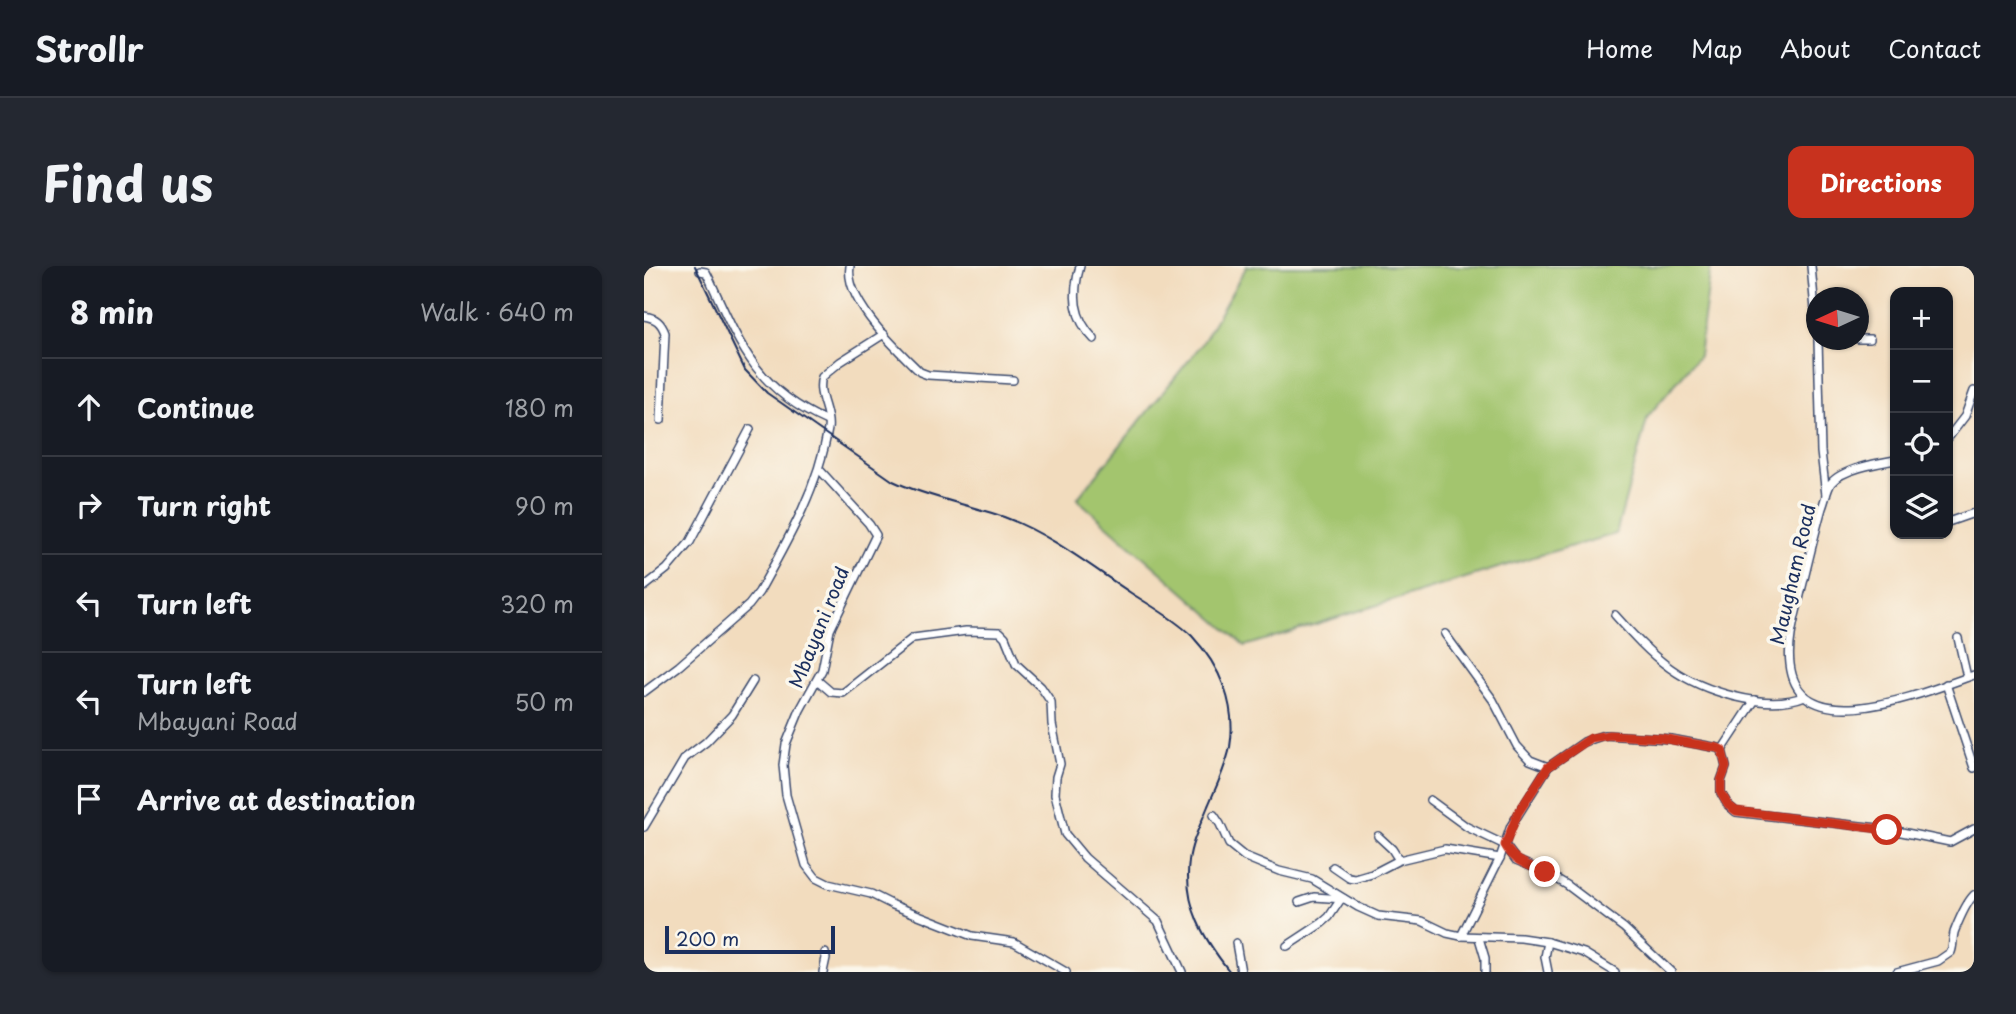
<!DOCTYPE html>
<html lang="en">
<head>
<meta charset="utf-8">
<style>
  :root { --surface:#171b24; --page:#242831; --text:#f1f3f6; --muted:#9ea1a6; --line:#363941; --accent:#c8321e }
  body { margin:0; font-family:"Playpen Sans",sans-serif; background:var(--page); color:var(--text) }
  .controls { position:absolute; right:21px; top:21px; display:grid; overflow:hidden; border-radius:14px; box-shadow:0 2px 5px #0004 }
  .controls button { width:63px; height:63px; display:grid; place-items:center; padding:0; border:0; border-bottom:2px solid var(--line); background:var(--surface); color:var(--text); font:35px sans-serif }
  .compass { position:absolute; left:1162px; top:21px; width:63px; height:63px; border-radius:50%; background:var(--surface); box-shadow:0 2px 5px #0004; rotate:266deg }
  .scale { position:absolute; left:21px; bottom:18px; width:170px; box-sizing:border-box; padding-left:7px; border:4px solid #1b2f5e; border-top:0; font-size:19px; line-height:24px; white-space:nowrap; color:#1b2f5e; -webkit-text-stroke:5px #fbf7ec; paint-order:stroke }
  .stop { position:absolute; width:21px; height:21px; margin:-16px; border:5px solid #c8321e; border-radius:50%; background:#fff }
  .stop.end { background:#c8321e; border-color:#fff; box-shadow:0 2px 7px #0008 }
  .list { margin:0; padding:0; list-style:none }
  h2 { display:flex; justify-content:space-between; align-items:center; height:91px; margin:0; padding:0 28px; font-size:30px }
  h2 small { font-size:23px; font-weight:400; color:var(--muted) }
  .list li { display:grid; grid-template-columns:46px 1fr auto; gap:21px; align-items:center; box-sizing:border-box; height:98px; padding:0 28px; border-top:2px solid var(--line) }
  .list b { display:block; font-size:26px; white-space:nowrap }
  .list p { margin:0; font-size:23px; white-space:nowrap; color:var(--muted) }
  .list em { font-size:23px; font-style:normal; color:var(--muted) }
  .icon { flex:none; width:38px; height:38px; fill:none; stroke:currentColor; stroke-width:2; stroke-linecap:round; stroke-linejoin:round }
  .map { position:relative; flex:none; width:1330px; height:706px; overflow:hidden; border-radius:14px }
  header { display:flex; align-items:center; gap:42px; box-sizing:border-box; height:98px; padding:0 35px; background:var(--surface); border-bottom:2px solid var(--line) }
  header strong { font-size:33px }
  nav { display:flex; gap:38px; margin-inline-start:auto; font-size:24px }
  .intro { display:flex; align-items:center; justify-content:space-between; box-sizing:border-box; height:168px; padding:0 42px }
  h1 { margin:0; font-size:49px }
  .button { padding:18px 32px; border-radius:14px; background:var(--accent); color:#fff; font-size:24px; font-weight:700 }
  main { display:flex; gap:42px; padding:0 42px }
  aside { flex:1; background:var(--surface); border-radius:14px; box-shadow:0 2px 5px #0004 }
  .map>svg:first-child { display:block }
  .green { fill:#a3c56e; stroke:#5f7a66; stroke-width:2 }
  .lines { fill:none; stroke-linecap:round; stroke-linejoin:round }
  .minor-casing { stroke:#3b496c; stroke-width:10 }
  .minor { stroke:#fff; stroke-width:7 }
  .rail { stroke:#1b2f5e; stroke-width:2 }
  .route { stroke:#c8321e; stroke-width:9 }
  .labels { text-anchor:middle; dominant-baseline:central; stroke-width:7; stroke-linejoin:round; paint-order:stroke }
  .street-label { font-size:19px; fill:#1b2f5e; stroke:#fbf7ec }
</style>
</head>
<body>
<header>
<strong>Strollr</strong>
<nav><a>Home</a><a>Map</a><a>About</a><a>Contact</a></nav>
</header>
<div class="intro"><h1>Find us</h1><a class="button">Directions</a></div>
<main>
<aside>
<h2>8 min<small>Walk · 640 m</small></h2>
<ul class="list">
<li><svg class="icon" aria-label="ahead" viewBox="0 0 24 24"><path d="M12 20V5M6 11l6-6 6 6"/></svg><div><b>Continue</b></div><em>180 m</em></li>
<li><svg class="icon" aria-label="right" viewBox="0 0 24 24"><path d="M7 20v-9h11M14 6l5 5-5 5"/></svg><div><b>Turn right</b></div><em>90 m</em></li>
<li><svg class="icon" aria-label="left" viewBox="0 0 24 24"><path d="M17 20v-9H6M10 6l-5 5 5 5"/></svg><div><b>Turn left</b></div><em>320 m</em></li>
<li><svg class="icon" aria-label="left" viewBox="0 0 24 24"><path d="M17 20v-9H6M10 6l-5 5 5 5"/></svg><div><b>Turn left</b><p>Mbayani Road</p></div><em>50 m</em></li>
<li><svg class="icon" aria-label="arrive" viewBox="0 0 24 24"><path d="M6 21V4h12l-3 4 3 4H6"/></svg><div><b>Arrive at destination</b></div></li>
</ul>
</aside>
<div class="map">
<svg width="1330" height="706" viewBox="0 0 1330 706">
  <rect width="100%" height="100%" fill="#fbf7ec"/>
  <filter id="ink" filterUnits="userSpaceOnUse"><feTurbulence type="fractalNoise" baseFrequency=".0143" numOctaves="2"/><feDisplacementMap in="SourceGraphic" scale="14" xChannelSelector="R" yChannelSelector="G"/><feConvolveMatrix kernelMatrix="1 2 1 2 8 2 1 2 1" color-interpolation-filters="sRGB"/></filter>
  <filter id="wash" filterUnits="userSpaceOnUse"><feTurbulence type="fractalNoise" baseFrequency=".00686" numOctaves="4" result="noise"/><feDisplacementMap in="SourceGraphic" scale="28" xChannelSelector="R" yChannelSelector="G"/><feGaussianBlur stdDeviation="1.57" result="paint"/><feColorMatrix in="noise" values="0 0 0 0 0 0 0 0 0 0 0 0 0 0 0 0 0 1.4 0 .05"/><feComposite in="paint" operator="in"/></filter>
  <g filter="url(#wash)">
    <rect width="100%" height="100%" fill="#f2dcbe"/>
    <path class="green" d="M 603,0 L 1067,0 L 1055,90 L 1004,150 L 972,268 L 896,289 L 601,380 L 433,233 L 558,78 Z"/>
  </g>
  <g filter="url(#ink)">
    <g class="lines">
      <g class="minor-casing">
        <g id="minor">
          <path d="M 206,0 C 200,35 253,83 276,106 L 284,109 L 369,114"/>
          <path d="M 436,0 C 428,28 429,52 450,73"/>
          <path d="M 1167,0 L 1172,55"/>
          <path d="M 56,5 L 62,6 L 66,14 C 96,80 113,124 183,155"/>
          <path d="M 0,50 C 12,52 17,56 21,67 L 17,154"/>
          <path d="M 1214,73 L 1226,73"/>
          <path d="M 1174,74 L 1177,186 L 1182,229"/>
          <path d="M 1304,172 L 1321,150 L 1330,125"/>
          <path d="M 1251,194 C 1234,197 1198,203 1187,217 C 1183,224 1181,234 1178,242 C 1170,270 1164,297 1157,325 C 1152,348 1143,374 1146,398 C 1155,481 1285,424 1330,409"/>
          <path d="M 175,203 L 225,258 L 232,269 L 186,364 L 178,404 L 156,444 L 142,478 L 139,499 L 142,529 L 162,599 L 172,612 L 184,618 L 227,628 L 249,639 L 328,670 L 370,676 L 422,706"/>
          <path d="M 1304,256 L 1330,247"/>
          <path d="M 0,321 L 23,303 L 46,276 L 106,163"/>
          <path d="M 971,349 C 988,368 1005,387 1026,402 C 1058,425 1123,446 1161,430"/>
          <path d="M 801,368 L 849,434 L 873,480 L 886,494 L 904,501"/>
          <path d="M 1314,372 L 1323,411"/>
          <path d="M 173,414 L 187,426 L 199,427 L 269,372 L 322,365 L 356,366 L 361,371 L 372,398 L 397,421 L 407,436 L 408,458 L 416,498 L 412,511 L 411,528 L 421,568 L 441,592 L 514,655 L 538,706"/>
          <path d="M 1302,418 L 1330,502"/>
          <path d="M 0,426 L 35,400 L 105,339 L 115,326 C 144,274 174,222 184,163 C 187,146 172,129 178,111 L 196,96 L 240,68"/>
          <path d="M 1078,484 L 1111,434"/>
          <path d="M 786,534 L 823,561 L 861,579 L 872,594 L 901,606 L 923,619 L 980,662 L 1027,706"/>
          <path d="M 570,549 L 576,558 L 585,578 L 601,591 L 635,605 L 668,613 L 714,641 L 734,650 L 778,655 L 803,667 L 817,670 L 877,672 L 904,676 L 940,687 L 971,706"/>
          <path d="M 0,561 L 41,492 L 62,476 L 88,449 L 109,415"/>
          <path d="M 734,570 L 748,583 L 755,594"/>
          <path d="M 689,601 L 705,612 L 711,613 L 728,608 L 755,594 L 801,583 L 856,592"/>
          <path d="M 655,636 L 670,631 L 700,633"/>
          <path d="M 817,670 L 856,592 L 867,560 L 904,501 L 940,476 L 960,469 L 1027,473 L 1074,482 L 1078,484 L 1082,501 L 1077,515 L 1077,527 L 1084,539 L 1092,546 L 1243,563 L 1306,576 L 1330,563"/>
          <path d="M 835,672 L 841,692 L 841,706"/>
          <path d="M 904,676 L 901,691 L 904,706"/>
          <path d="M 592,677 L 597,706"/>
          <path d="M 643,680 L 678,657 L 685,651 L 697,633"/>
          <path d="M 179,706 L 182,692 L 181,687"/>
          <path d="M 1253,706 L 1294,695 L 1307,686 C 1310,679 1308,670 1311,664 C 1315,654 1323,636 1330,629"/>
        </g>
      </g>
      <use href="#minor" class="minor"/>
      <path class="rail" d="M 51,0 L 101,104 L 123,127 L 249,215 C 285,232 324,238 360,251 C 406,268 446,300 487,327 C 507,340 531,353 548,370 C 576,400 593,439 586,481 C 582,501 572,521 564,540 C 557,558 547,576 545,595 C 539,640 560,673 586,706"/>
    </g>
  </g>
  <g class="lines" filter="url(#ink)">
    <path class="route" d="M 901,606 C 884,599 870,596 861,579 L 874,547 L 904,501 L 947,472 L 965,469 L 1017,472 L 1074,482 L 1078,484 L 1082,501 L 1077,515 L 1077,527 L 1084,539 L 1092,545 L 1243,564"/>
  </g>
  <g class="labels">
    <g class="street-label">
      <text transform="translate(1148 308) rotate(-77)">Maugham Road</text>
      <text transform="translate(174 361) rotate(-68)">Mbayani road</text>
    </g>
  </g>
</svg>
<div class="controls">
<button>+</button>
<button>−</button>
<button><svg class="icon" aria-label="locate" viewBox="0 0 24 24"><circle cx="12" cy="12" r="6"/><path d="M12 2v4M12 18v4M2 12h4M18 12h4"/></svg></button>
<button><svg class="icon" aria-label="layers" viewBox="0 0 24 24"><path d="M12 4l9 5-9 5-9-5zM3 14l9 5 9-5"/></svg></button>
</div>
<svg class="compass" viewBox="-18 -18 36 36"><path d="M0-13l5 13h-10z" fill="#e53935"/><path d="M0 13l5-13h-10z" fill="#9ea1a6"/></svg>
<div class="scale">200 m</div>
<div class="stop" style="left:1243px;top:564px"></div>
<div class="stop end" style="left:901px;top:606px"></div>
</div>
</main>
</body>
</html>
